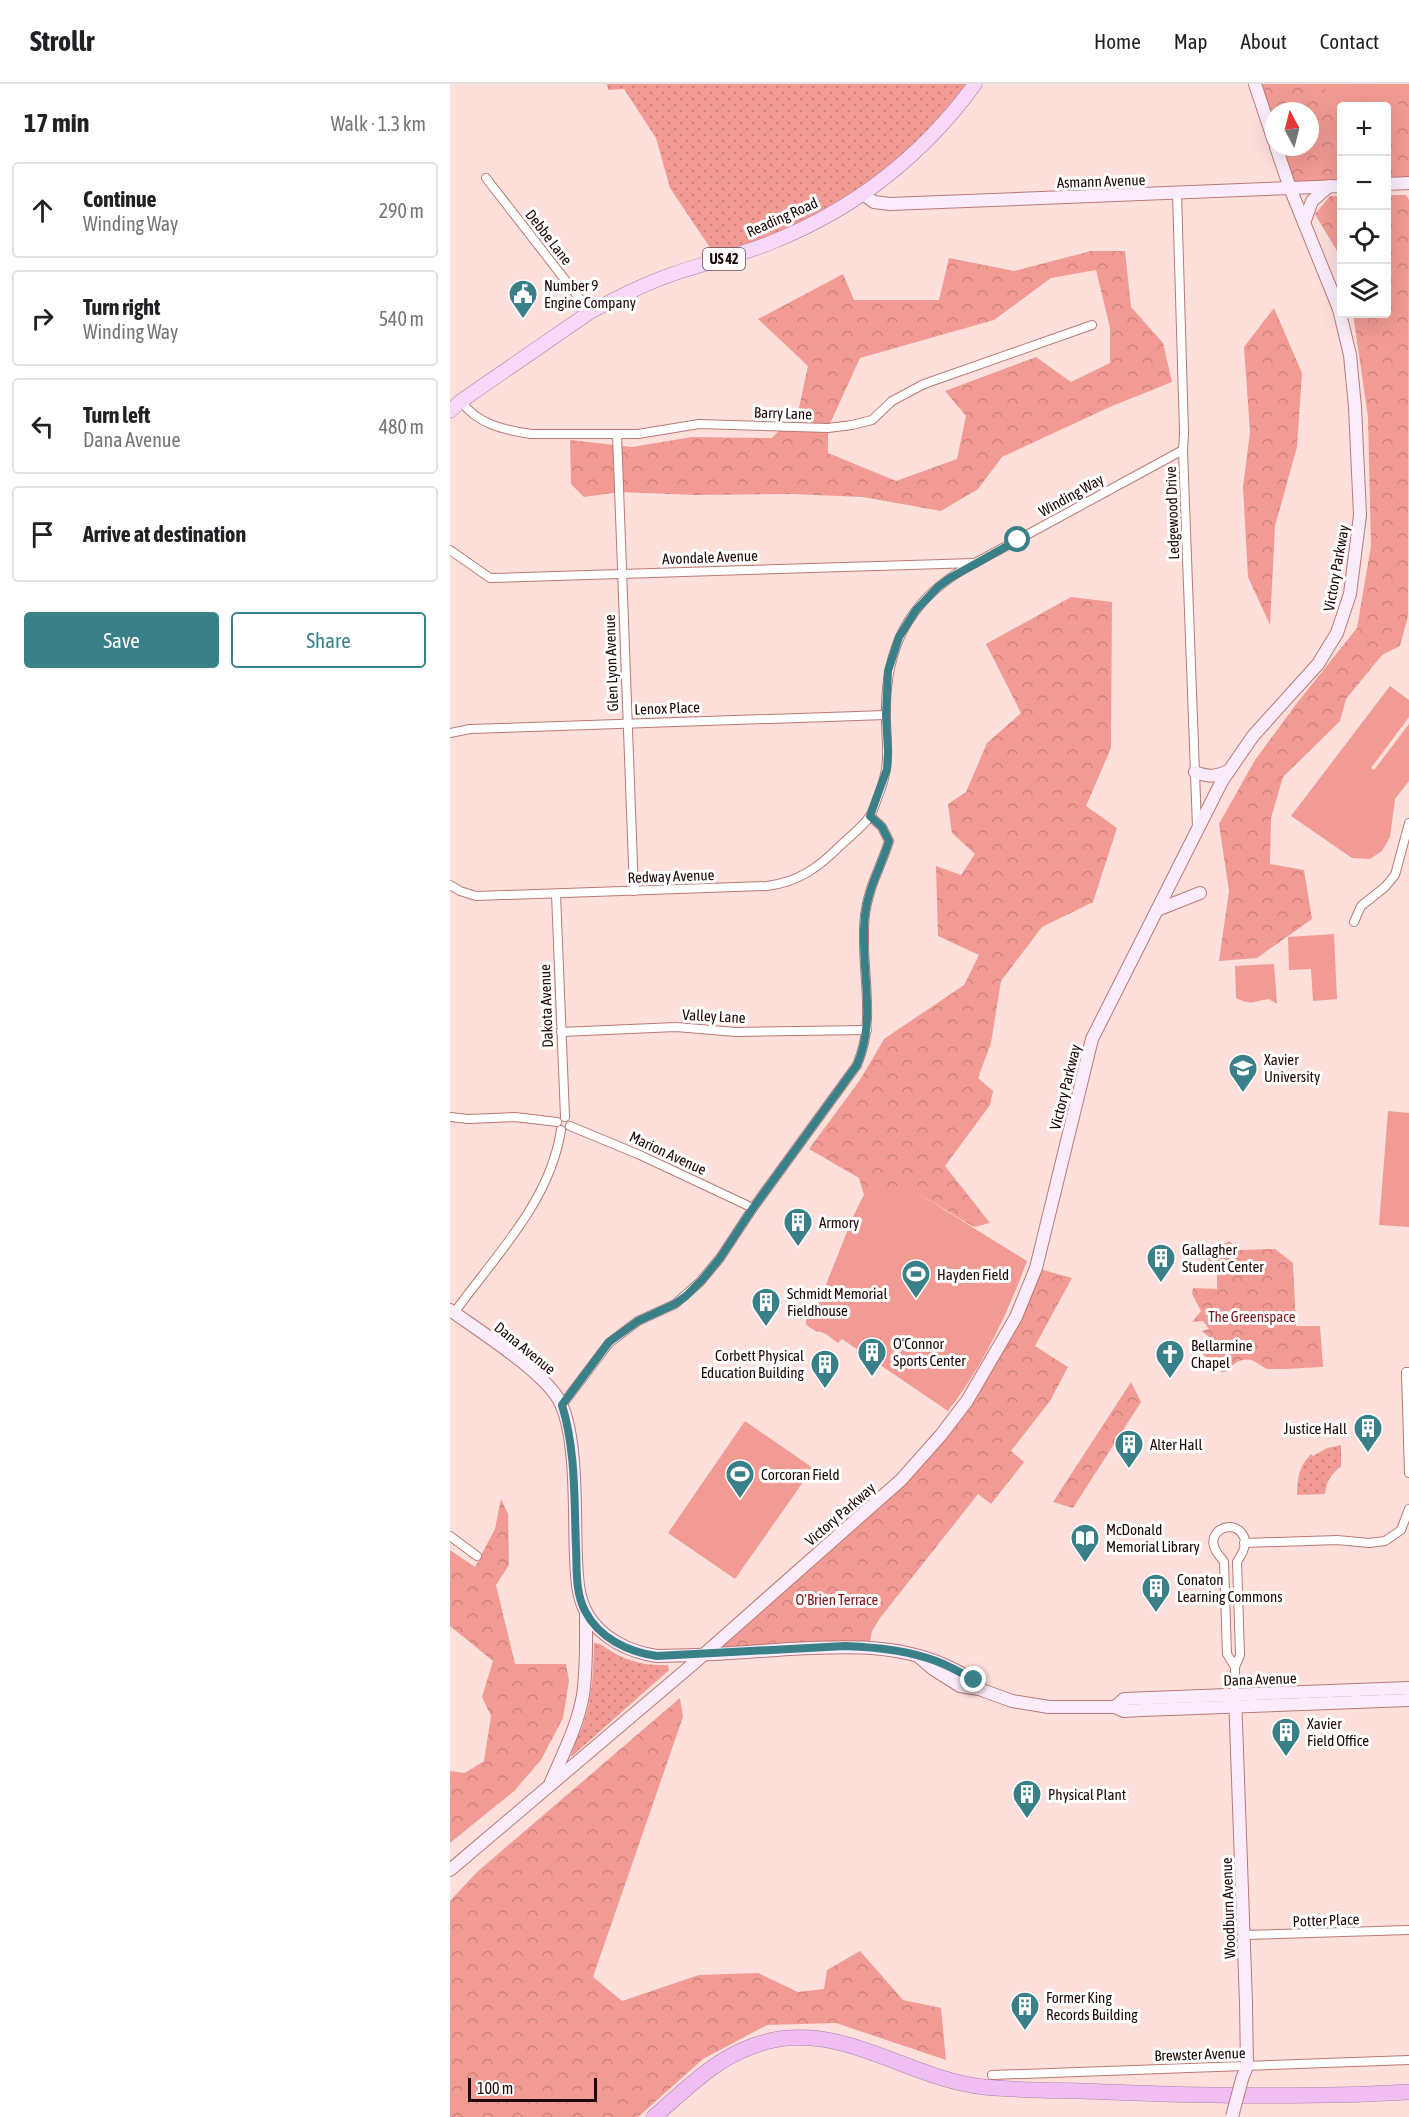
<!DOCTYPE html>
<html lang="en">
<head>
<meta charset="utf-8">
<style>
  :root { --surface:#fff; --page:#f6f6f6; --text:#202124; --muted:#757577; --line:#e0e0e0; --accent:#398088 }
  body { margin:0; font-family:"Asap Condensed",sans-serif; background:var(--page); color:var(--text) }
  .controls { position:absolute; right:18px; top:18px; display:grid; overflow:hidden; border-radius:6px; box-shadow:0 6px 24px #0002 }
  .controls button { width:54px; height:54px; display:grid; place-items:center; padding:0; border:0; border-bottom:2px solid var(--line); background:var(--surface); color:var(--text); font:30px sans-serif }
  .compass { position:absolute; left:815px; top:18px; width:54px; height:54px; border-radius:50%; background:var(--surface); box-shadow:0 6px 24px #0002; rotate:353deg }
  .scale { position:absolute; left:18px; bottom:15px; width:129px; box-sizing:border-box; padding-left:6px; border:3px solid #1d0605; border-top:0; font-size:16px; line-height:21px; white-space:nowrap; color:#1d0605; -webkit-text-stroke:4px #fff; paint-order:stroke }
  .stop { position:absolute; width:18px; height:18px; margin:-14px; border:4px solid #398088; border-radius:50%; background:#fff }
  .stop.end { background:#398088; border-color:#fff; box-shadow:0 2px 6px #0008 }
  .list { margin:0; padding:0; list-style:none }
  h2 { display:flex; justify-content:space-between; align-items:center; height:78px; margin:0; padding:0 24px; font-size:26px }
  h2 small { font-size:20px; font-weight:400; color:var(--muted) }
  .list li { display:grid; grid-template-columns:39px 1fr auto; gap:18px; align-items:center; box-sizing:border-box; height:96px; margin:0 12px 12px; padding:0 12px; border:2px solid var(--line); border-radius:6px }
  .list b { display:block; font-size:22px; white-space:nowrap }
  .list p { margin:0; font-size:20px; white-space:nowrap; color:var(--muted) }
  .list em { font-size:20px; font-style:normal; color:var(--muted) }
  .actions { display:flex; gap:12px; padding:18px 24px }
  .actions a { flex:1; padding:14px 0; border:2px solid var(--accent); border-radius:6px; text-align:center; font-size:21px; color:var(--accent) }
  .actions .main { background:var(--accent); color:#fff }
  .icon { flex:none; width:33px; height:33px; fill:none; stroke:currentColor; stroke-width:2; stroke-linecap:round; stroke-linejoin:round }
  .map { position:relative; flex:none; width:959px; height:2033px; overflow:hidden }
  header { display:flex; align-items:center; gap:36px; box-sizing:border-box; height:84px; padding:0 30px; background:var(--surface); border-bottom:2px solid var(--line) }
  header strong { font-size:28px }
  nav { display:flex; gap:33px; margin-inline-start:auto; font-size:21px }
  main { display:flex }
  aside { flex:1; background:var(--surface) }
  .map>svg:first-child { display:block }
  .grass { fill:url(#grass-dots) }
  .forest { fill:url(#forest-crowns); fill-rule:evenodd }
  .garden { fill:#f19b94 }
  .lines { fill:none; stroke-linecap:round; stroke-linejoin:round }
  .street-casing { stroke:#ba7974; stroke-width:10 }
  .secondary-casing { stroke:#ba7974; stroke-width:14 }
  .primary-casing { stroke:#a77ea0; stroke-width:15 }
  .highway-casing { stroke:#a77ea0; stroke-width:16 }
  .street { stroke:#fff; stroke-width:8 }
  .secondary { stroke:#fbecfc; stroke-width:12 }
  .primary { stroke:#f7d8f8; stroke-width:14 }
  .highway { stroke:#f1bef4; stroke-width:15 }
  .secondary-bridge-casing { stroke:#ba7974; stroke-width:14; stroke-linecap:butt }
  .secondary-bridge { stroke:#fbecfc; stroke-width:12 }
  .route { stroke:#398088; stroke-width:8 }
  .labels { text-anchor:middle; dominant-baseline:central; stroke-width:6; stroke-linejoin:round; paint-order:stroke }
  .shield { fill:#fff; stroke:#615150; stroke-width:1.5 }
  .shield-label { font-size:14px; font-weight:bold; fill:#1d0605 }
  .street-label { font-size:15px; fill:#1d0605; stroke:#fff }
  .poi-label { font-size:15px; fill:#1d0605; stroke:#fff; text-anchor:start }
  .park-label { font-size:15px; fill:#7f151a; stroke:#fff }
</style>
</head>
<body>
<header>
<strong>Strollr</strong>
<nav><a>Home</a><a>Map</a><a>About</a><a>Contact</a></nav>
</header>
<main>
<aside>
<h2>17 min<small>Walk · 1.3 km</small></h2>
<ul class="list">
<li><svg class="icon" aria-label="ahead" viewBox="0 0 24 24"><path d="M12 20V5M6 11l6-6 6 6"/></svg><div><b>Continue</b><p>Winding Way</p></div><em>290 m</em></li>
<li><svg class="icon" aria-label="right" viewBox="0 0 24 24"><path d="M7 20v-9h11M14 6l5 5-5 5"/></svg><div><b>Turn right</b><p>Winding Way</p></div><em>540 m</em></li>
<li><svg class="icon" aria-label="left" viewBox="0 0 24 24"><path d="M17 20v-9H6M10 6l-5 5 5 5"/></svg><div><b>Turn left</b><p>Dana Avenue</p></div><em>480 m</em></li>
<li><svg class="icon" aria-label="arrive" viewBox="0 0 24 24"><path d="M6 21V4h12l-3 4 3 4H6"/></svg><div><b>Arrive at destination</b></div></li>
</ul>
<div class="actions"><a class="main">Save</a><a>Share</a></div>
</aside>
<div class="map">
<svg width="959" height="2033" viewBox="0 0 959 2033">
  <defs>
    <pattern id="grass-dots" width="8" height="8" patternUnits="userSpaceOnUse" patternTransform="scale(1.5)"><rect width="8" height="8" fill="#f19b94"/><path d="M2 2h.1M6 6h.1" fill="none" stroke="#ce847e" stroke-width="1.8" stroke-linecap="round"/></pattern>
    <pattern id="forest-crowns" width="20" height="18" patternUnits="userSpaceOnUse" patternTransform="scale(1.5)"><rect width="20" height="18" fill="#f19b94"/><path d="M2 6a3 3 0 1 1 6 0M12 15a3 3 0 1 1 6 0" fill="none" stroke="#ce847e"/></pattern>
  </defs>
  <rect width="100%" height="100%" fill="#fddfdc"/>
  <g class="grass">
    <path d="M 157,0 L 525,0 L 413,110 L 269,177 L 220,104 L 206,54 L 174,5 L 158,6 Z"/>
    <path d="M 891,1361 L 891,1382 C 881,1391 876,1397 875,1410 L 847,1411 C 847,1394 849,1383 861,1370 L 863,1372 L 877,1364 Z"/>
    <path d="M 144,1559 C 153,1559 161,1569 170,1572 C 185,1579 201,1582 218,1581 L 219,1586 L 121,1673 C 123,1661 132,1647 135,1634 C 143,1609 143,1585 144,1559 Z"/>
  </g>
  <g class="forest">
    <path d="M 805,0 L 959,0 L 959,99 L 937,100 L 936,22 L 892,22 L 891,102 L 840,104 L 826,63 L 860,63 L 860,27 L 824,27 L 824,57 Z"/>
    <path d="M 937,111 L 956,111 L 959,116 L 958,532 L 950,562 L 932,571 L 896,615 L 890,637 L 833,693 L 821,734 L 820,780 L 854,786 L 862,835 L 807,874 L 769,877 L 779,807 L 769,740 L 805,676 L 847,619 L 907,544 L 921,462 L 918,333 L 903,230 L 936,230 Z"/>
    <path d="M 880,112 L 891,112 L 891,178 L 890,172 L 865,130 Z"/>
    <path d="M 641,167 L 675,167 L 681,223 L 713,259 L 722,298 L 662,322 L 552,373 L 528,405 L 491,427 L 413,413 L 342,410 L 245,411 L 170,408 L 134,413 L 121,400 L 120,356 L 182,363 L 242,353 L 322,354 L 349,324 L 358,282 L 308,235 L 393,190 L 404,216 L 489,216 L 499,174 L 564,187 ZM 646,186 L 660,244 L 660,279 L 621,298 L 586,273 L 495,307 L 516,332 L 507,375 L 446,397 L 378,369 L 378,344 L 410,274 L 544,236 L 601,194 Z"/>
    <path d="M 824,224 L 852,289 L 847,363 L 825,442 L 820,541 L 798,493 L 793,403 L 800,348 L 794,263 Z"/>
    <path d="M 621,513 L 662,518 L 661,664 L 636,722 L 667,744 L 643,818 L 592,843 L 551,897 L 541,959 L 528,994 L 543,1007 L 540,1021 L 495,1082 L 540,1139 L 524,1143 L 469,1110 L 367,1248 L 356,1240 L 357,1232 L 373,1208 L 403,1133 L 414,1111 L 409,1094 L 359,1065 L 410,996 L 434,955 L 514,901 L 529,871 L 488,852 L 486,782 L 511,791 L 525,770 L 502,749 L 498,720 L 516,708 L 537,659 L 571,629 L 536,560 Z"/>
    <path d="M 779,1157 L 789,1166 L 825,1165 L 843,1179 L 846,1242 L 870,1242 L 873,1283 C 863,1283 821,1287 815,1284 C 807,1280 804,1274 793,1276 C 786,1277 782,1282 778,1287 L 772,1288 L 752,1269 L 759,1253 L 752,1247 L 759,1245 L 753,1237 L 742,1238 L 751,1227 L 742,1210 L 743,1204 L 767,1205 L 767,1189 L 757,1189 L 752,1168 C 760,1161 770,1164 779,1157 Z"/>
    <path d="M 586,1184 L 622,1194 L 585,1262 L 618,1283 L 600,1317 L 561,1367 L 574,1378 L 541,1420 L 528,1410 L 430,1534 L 422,1547 L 419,1563 L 255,1569 L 451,1396 L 517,1317 Z"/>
    <path d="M 681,1298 L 691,1318 L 623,1424 L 603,1418 Z"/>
    <path d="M 51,1415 L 58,1430 L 59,1481 L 46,1501 L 65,1580 L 116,1580 L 119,1597 L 113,1634 L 91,1676 L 64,1707 L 0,1759 L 0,1687 L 15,1689 L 34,1677 L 41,1632 L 32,1613 L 43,1577 L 0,1542 L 0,1466 L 25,1483 L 45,1445 Z"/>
    <path d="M 230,1614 L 233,1633 L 143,1893 L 172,1917 L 249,1891 L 308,1889 L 348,1908 L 374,1905 L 377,1886 L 410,1867 L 453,1916 L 491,1924 L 496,1976 L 386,1939 L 317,1941 L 253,1975 L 188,2033 L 0,2033 L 0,1817 L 27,1788 Z"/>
  </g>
  <g class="garden">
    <path d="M 874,0 L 943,0 L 953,35 L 937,40 L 936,22 L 892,22 L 890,52 Z"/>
    <path d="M 940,602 L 959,616 L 959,633 L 921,684 L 924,686 L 959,640 L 959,697 L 945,715 L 940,753 L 932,767 L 920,775 L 902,774 L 841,732 Z"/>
    <path d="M 884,850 L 887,915 L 863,917 L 861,885 L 839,886 L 838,853 Z"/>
    <path d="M 824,880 L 827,920 L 819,915 C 804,917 802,922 786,914 L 785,882 Z"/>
    <path d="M 938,1027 L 959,1029 L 959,1143 L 929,1141 Z"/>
    <path d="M 441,1107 L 469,1110 L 577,1177 C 557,1231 533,1282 498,1327 L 392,1255 L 388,1259 L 376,1250 L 360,1244 L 356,1240 C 356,1229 366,1221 371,1211 C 389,1180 396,1143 414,1111 Z"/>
    <path d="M 295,1337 L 363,1384 L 285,1495 L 218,1449 Z"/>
  </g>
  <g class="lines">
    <g class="street-casing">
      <g id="street">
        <path d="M 36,94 L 140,228"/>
        <path d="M 727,109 L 734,349 L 733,366 L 747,743"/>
        <path d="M 11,317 C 27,340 54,346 81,350 L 188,350 L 249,340 L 378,344 L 402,341 L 422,336 L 442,317 L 474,300 L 642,241"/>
        <path d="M 167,350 L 184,807"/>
        <path d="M 0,466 L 40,494 L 525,479"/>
        <path d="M 0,649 L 20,645 L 436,631"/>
        <path d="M 0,801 L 10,807 L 26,812 L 317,802 C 349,798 369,783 391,761 C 400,752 413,743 420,732 C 423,727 425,720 427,715 C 442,679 436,666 436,630 C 435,565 458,518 514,485 L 733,366"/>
        <path d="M 106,810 L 115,1033"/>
        <path d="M 904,838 L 911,822 L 935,803 L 945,791 L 959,739"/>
        <path d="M 111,948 L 226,943 L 286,948 L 417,946"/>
        <path d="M 0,1033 L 18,1035 L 65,1033 L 107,1038"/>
        <path d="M 120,1042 L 190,1071 L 303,1124"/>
        <path d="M 4,1229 C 45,1172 100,1118 111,1046"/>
        <path d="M 959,1288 L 956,1288 L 959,1389"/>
        <path d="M 112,1321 L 159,1259 L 188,1237 L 225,1220 L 250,1198 L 270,1174 L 303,1124 L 407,981 C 428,933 409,882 415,831 C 418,804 431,783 439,757 L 432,743 L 420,732"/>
        <path d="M 779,1443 C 790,1443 798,1454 794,1464 C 793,1469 789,1474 787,1478 L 790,1571 L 785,1583 L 777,1570 L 774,1478 C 771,1473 767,1470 765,1465 C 760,1454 767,1444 779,1443 Z"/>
        <path d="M 0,1452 L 27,1472"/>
        <path d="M 794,1459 L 887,1456 L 919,1459 L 935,1457 L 951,1446 L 959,1425"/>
        <path d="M 785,1583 L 785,1611"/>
        <path d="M 794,1851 L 959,1846"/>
        <path d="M 542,1991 L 959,1976"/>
      </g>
    </g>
    <g class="secondary-casing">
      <g id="secondary">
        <path d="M 805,0 L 824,57"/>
        <path d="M 936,100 L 959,99"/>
        <path d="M 413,110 L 424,118 L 440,120 L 892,102"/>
        <path d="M 854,139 L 862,117 L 879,102"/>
        <path d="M 745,688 C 758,693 765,693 778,687"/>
        <path d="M 707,826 L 750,809"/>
        <path d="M 0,1226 C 28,1246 98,1290 111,1320 C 128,1357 124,1432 126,1474 C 127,1492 127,1511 136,1528 C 150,1554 179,1568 207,1572 C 251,1572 296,1568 340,1565 C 396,1562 453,1559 505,1586 C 516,1592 523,1594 529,1605"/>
        <path d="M 469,1573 L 483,1585 L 510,1602 L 529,1605 L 562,1617 L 599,1623 L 665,1623 L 674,1627 L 692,1626 L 959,1616"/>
        <path d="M 785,1611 L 796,1919 L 797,1982 L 792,1995"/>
        <path d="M 665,1623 L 674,1615 L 959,1604"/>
        <path d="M 101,1698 C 113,1670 128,1641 133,1611 C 137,1584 136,1555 136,1528"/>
        <path d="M 0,1786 L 243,1580 L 451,1396 L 491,1351 L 517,1317 L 566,1233 L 586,1184 L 642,955 L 772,697 L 803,652 L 868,580 L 887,549 L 900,510 L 910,431 L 905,323 L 900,271 L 889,225 L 840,104 L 826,63"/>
      </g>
    </g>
    <g class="primary-casing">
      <path id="primary" d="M 0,327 L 11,317 L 140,228 C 167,214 194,200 223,190 C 257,178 293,171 327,156 C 407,123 474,70 525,0"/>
    </g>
    <g class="highway-casing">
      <path id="highway" d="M 204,2033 C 243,1999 275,1964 329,1955 C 401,1944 464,1996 534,2003 C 574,2007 616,2006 656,2008 C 757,2012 858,2014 959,2008"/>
    </g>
    <use href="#street" class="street"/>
    <use href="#secondary" class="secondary"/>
    <use href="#primary" class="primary"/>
    <use href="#highway" class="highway"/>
    <g class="secondary-bridge-casing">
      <path id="secondary-bridge" d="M 782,2033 L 792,1995"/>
    </g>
    <use href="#secondary-bridge" class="secondary-bridge"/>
  </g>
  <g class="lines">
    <path class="route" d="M 524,1596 C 512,1589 499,1582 486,1577 C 457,1566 425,1563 395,1562 L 207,1572 C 178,1568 149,1554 135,1527 C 125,1508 127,1485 126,1463 C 124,1416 126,1367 112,1321 L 159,1258 L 188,1237 L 225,1220 L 236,1212 L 252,1196 L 270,1174 L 303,1124 L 407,981 C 428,933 409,882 415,831 C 418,804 431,783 439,757 L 432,743 L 420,732 L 437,685 L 438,668 L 436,631 L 438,587 L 449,553 L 466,526 L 488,503 L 500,494 L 568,456"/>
  </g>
  <defs>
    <g id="civic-pin" transform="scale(1.5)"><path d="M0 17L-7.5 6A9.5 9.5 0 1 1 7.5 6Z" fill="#398088" stroke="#fff"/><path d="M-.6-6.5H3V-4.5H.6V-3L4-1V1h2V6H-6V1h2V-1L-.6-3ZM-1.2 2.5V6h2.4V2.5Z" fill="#fff"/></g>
    <g id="university-pin" transform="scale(1.5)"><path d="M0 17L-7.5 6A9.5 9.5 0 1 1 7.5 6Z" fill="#398088" stroke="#fff"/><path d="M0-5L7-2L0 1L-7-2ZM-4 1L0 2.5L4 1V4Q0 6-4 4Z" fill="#fff"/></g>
    <g id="building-pin" transform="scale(1.5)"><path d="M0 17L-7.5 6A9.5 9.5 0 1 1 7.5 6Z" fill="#398088" stroke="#fff"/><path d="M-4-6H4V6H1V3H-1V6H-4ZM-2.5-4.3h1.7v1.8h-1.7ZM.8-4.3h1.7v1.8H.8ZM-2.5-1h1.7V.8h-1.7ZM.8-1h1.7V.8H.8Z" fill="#fff"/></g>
    <g id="stadium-pin" transform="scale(1.5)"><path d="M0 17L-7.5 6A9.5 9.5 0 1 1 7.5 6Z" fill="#398088" stroke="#fff"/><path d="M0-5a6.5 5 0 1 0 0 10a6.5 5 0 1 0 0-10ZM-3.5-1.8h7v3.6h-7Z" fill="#fff"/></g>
    <g id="church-pin" transform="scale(1.5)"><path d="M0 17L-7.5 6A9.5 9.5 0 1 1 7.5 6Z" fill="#398088" stroke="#fff"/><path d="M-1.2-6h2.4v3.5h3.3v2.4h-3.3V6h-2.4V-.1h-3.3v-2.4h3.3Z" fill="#fff"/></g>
    <g id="library-pin" transform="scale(1.5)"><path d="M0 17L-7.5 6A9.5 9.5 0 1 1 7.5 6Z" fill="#398088" stroke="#fff"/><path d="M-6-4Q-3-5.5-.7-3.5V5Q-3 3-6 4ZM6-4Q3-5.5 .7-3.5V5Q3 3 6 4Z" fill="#fff"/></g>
  </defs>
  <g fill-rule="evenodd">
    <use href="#civic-pin" x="73" y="210"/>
    <use href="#university-pin" x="793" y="984"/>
    <use href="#building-pin" x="348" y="1138"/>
    <use href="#building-pin" x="711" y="1174"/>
    <use href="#stadium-pin" x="466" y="1190"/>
    <use href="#building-pin" x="316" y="1218"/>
    <use href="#building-pin" x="422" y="1268"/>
    <use href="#church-pin" x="720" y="1270"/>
    <use href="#building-pin" x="375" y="1280"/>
    <use href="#building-pin" x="918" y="1344"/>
    <use href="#building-pin" x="679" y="1360"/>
    <use href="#stadium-pin" x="290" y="1390"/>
    <use href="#library-pin" x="635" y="1454"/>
    <use href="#building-pin" x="706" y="1504"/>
    <use href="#building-pin" x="836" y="1648"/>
    <use href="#building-pin" x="577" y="1710"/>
    <use href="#building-pin" x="575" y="1922"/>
  </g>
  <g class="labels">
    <rect class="shield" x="253" y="164" width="42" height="22" rx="4.5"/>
    <g class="shield-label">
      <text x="274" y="175">US 42</text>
    </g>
    <g class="street-label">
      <text transform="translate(651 97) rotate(-2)">Asmann Avenue</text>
      <text transform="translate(332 133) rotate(-24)">Reading Road</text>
      <text transform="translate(99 153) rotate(52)">Debbe Lane</text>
      <text transform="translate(333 329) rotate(2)">Barry Lane</text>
      <text transform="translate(621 411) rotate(-29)">Winding Way</text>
      <text transform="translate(722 429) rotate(-92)">Ledgewood Drive</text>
      <text transform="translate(260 473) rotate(-2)">Avondale Avenue</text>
      <text transform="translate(886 484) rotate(-80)">Victory Parkway</text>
      <text transform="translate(161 579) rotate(-92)">Glen Lyon Avenue</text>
      <text transform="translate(217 624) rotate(-2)">Lenox Place</text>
      <text transform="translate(221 792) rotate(-2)">Redway Avenue</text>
      <text transform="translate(96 922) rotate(-92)">Dakota Avenue</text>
      <text transform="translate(264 932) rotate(3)">Valley Lane</text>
      <text transform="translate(615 1003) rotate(-76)">Victory Parkway</text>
      <text transform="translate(218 1069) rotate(25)">Marion Avenue</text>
      <text transform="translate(75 1264) rotate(39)">Dana Avenue</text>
      <text transform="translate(390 1430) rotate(-41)">Victory Parkway</text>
      <text transform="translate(810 1595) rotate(-2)">Dana Avenue</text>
      <text transform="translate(778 1824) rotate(-92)">Woodburn Avenue</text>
      <text transform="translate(876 1836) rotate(-2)">Potter Place</text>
      <text transform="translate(750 1970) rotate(-2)">Brewster Avenue</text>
    </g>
    <g class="poi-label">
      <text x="94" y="201">Number 9<tspan x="94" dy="17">Engine Company</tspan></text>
      <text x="814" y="975">Xavier<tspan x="814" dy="17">University</tspan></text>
      <text x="369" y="1138">Armory</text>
      <text x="732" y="1165">Gallagher<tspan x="732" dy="17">Student Center</tspan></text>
      <text x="487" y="1190">Hayden Field</text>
      <text x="337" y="1209">Schmidt Memorial<tspan x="337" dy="17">Fieldhouse</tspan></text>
      <text x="443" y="1259">O'Connor<tspan x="443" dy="17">Sports Center</tspan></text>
      <text x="741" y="1261">Bellarmine<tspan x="741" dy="17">Chapel</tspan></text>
      <text x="354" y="1271" text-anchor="end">Corbett Physical<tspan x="354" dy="17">Education Building</tspan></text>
      <text x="897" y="1344" text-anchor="end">Justice Hall</text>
      <text x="700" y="1360">Alter Hall</text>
      <text x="311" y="1390">Corcoran Field</text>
      <text x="656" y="1445">McDonald<tspan x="656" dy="17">Memorial Library</tspan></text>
      <text x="727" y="1495">Conaton<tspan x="727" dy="17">Learning Commons</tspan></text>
      <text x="857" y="1639">Xavier<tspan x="857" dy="17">Field Office</tspan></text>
      <text x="598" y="1710">Physical Plant</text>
      <text x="596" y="1913">Former King<tspan x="596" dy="17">Records Building</tspan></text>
    </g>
    <g class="park-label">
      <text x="802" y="1232">The Greenspace</text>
      <text x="387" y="1515">O’Brien Terrace</text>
    </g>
  </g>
</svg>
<div class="controls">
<button>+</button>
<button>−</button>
<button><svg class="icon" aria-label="locate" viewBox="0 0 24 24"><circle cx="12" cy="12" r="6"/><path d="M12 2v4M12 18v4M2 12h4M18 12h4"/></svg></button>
<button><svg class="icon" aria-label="layers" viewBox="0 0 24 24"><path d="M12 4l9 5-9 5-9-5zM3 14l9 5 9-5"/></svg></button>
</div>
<svg class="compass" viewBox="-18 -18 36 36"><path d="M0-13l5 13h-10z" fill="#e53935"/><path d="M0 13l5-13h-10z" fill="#757577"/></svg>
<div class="scale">100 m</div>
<div class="stop" style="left:568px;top:456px"></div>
<div class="stop end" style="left:524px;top:1596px"></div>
</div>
</main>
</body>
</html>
